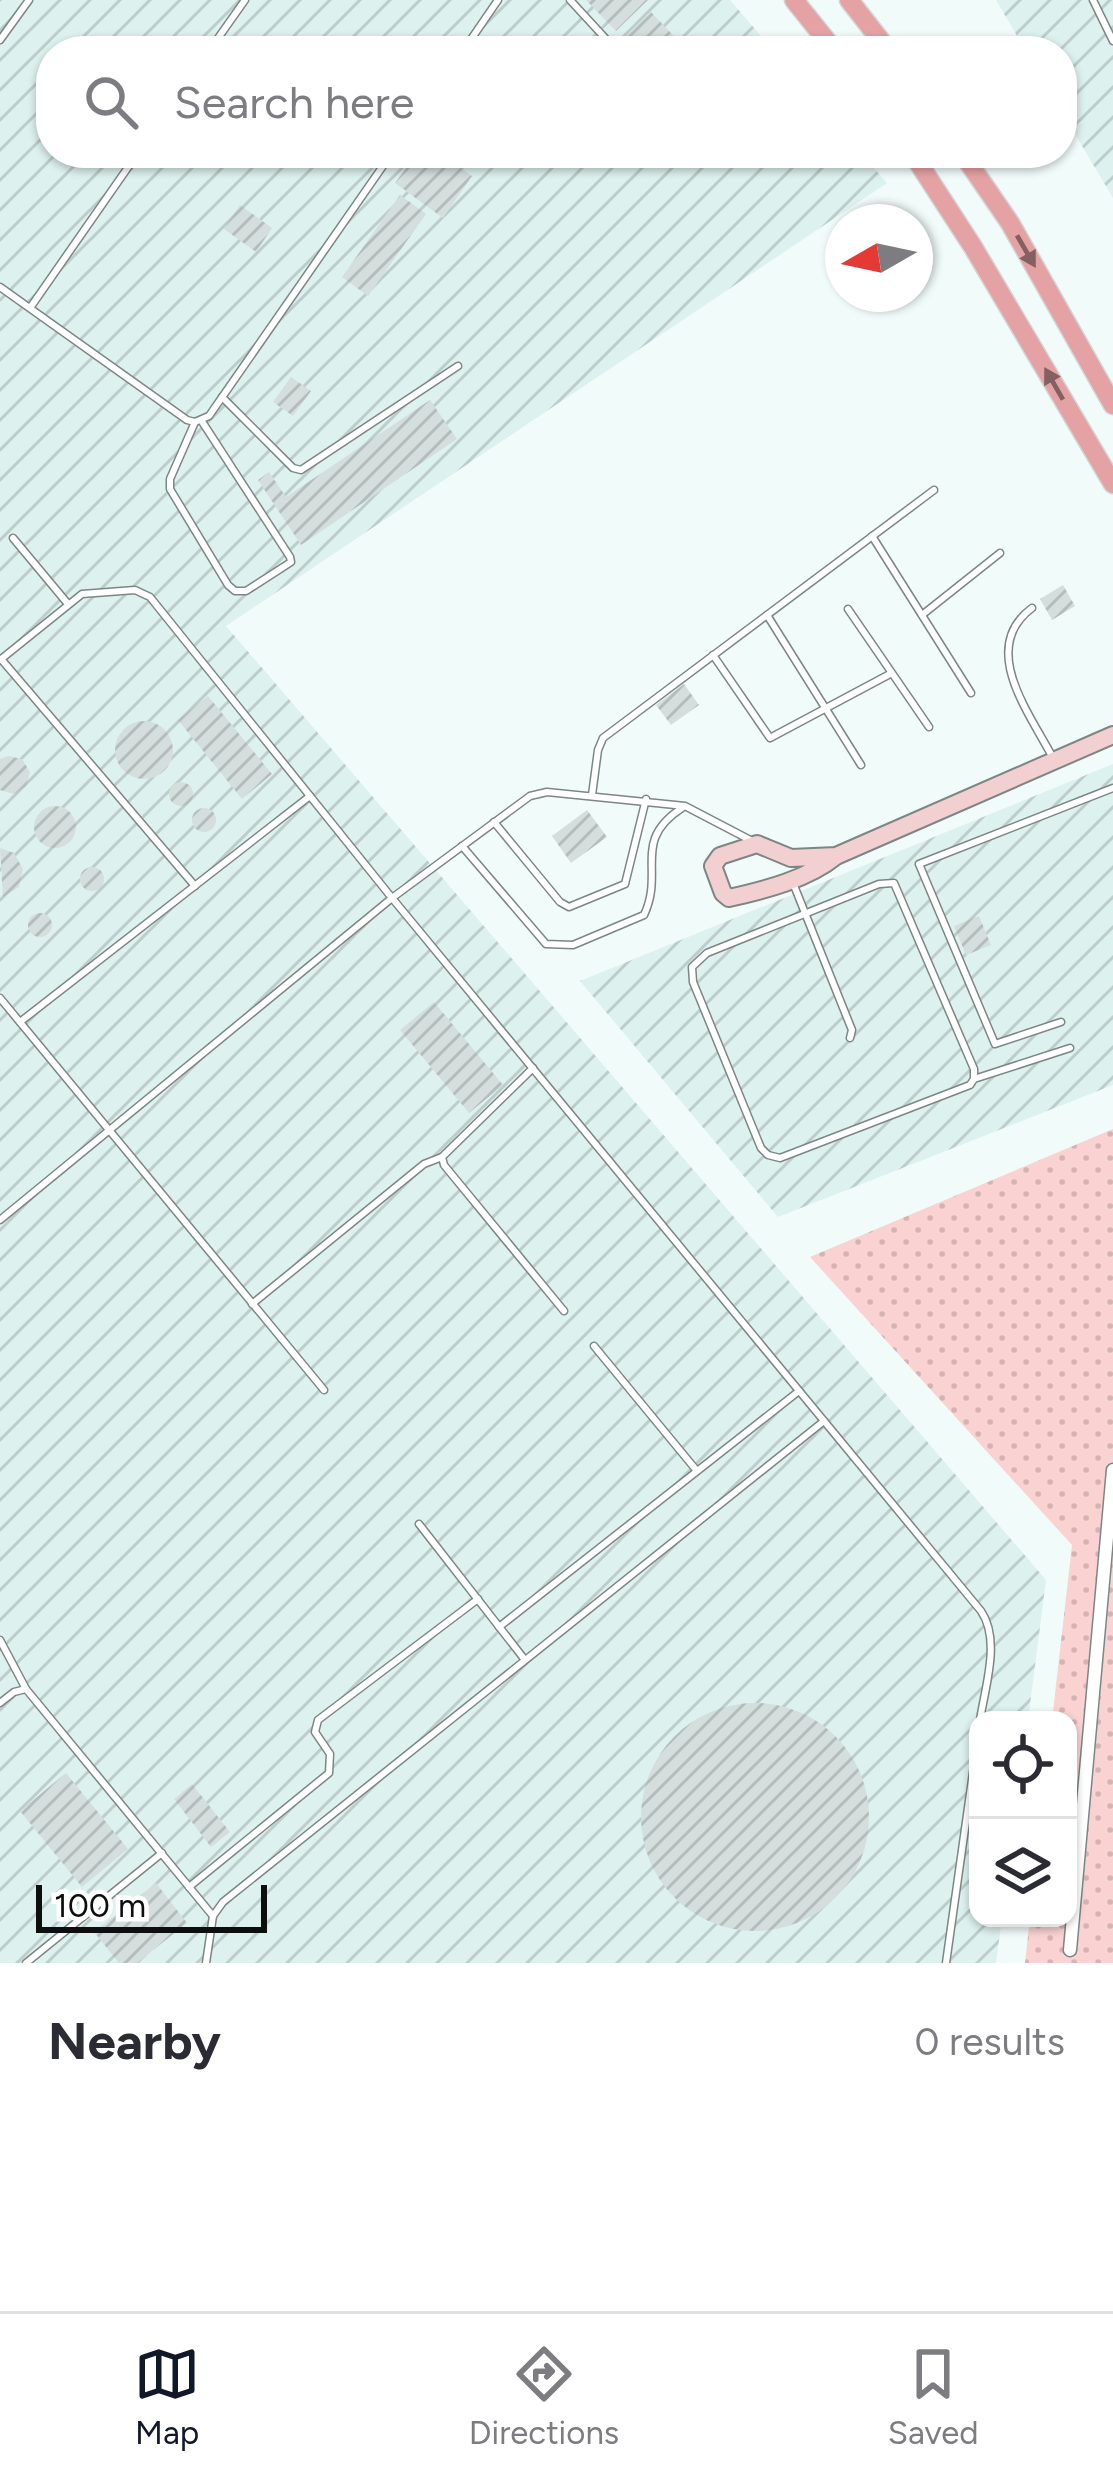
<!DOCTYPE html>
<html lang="en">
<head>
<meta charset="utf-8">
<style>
  :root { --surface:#fff; --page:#f7f7f7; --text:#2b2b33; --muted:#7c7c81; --line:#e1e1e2; --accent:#111827 }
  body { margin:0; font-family:Figtree,sans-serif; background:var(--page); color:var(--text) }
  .controls { position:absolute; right:36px; bottom:36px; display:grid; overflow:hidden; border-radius:24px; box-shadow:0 3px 9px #0004 }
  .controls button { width:108px; height:108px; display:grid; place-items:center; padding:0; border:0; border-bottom:3px solid var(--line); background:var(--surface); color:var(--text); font:60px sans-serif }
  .compass { position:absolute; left:825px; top:204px; width:108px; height:108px; border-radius:50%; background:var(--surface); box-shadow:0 3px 9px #0004; rotate:261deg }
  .scale { position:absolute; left:36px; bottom:30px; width:231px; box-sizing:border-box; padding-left:12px; border:6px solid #0c0f0e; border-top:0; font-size:33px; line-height:42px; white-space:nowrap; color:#0c0f0e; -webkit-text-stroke:9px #fff; paint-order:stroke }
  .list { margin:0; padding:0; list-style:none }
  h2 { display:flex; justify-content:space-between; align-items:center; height:156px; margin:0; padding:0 48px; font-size:51px }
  h2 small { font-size:39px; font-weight:400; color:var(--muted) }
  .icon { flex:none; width:66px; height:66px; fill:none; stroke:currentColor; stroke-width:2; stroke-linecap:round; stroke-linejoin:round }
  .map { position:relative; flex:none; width:1113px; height:1963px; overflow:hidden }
  .search { position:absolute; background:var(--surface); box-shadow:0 3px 9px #0004; left:36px; right:36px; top:36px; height:132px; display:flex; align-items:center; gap:30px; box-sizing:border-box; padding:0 42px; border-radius:48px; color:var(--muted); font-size:45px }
  .sheet { height:348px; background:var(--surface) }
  nav { display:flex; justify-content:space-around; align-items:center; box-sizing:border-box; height:168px; border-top:3px solid var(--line); background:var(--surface); font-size:33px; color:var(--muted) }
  nav a { display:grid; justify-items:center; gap:6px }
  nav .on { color:var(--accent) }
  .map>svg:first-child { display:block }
  .industrial { fill:url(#industrial-furrows) }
  .grass { fill:url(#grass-dots) }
  .building { fill:url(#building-hatch) }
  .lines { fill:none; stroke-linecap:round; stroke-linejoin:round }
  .lane-casing { stroke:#7c8684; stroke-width:9 }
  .street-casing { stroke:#7c8684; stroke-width:15 }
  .secondary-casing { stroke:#7c8684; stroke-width:20 }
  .primary-casing { stroke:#d3d4d4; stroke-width:21 }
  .lane { stroke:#fff; stroke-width:6 }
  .street { stroke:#fff; stroke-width:12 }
  .secondary { stroke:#f2d0d2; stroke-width:16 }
  .primary { stroke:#e5a2a5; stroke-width:18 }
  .oneway { fill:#836061 }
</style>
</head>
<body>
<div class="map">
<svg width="1113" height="1963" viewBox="0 0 1113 1963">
  <defs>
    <pattern id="industrial-furrows" width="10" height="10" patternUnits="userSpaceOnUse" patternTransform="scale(3)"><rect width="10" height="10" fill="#ddf1ee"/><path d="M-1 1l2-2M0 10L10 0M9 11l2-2" fill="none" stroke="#bccdcb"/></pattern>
    <pattern id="grass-dots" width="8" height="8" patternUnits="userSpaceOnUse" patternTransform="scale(3)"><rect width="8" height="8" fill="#fad2d2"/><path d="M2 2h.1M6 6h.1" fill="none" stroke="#d5b3b3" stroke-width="1.8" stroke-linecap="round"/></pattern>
    <pattern id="building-hatch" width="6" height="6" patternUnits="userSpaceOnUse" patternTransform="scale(3)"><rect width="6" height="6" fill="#d4dedd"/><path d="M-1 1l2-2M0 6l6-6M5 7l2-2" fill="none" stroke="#b5bdbc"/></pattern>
  </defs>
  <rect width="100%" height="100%" fill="#f1fbfa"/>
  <g class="industrial">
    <path d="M 0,0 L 730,0 L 774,51 L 51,51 L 51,153 L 861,153 L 887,183 L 226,626 L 1046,1580 L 1028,1720 L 978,1720 L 978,1918 L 1002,1918 L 996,1963 L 0,1963 Z"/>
    <path d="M 996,0 L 1113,0 L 1113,198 L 1062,112 L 1062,51 L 1026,51 Z"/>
    <path d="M 1113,764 L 1113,1085 L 778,1217 L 580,981 Z"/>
  </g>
  <path class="grass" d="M 1113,1129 L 1113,1963 L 1025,1963 L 1030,1918 L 1068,1918 L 1068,1720 L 1052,1720 L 1072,1545 L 810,1257 Z"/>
  <g class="building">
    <path d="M 586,0 L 648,0 L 616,31 Z"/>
    <path d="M 651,12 L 688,51 L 633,51 L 622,40 Z"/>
    <path d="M 417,153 L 439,153 L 472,176 L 443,218 L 395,183 Z"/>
    <path d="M 400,195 L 426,214 L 368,296 L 342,277 Z"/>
    <path d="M 240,205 L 272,228 L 256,252 L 224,229 Z"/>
    <path d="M 291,377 L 311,391 L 293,416 L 273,402 Z"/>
    <path d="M 430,400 L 457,439 L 301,545 L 258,480 L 269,472 L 286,497 Z"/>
    <path d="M 1063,585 L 1075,606 L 1052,620 L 1040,599 Z"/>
    <path d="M 684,684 L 699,705 L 671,725 L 656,705 Z"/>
    <path d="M 208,696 L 272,774 L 242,799 L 178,720 Z"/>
    <circle cx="144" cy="750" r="29"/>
    <path d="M 8,756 L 22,759 L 30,772 L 26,786 L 14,794 L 0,790 L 0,759 Z"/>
    <circle cx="181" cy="794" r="12"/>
    <circle cx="55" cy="827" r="21"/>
    <circle cx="204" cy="820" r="12"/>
    <path d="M 587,810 L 607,837 L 571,863 L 552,836 Z"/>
    <path d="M 0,848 L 14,853 L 23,869 L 19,887 L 3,897 Z"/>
    <circle cx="92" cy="879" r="12"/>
    <circle cx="40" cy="925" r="12"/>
    <path d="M 979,916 L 991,945 L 966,955 L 954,926 Z"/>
    <path d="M 434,1002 L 503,1085 L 469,1113 L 400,1030 Z"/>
    <circle cx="755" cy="1817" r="114"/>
    <path d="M 66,1773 L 128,1849 L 82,1887 L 20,1811 Z"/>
    <path d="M 192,1784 L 230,1832 L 211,1847 L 174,1799 Z"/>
    <path d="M 156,1883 L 187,1923 L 137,1963 L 119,1963 L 94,1932 Z"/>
  </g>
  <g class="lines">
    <g class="lane-casing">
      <g id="lane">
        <path d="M 570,0 L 617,51"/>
        <path d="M 1093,0 L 1113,41"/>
        <path d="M 0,40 L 29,0"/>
        <path d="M 209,51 L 245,0"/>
        <path d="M 463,51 L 498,0"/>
        <path d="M 0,287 L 187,420 L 195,422 L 209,416 L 392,153"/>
        <path d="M 30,308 L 138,153"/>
        <path d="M 222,397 L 293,468 L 301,470 L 458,366"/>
        <path d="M 195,422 L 170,479 L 170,489 L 228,585 L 235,591 L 246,591 L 291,562 L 290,557 L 201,420"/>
        <path d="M 872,536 L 971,693"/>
        <path d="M 13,538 L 68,604"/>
        <path d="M 1032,608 C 978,648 1030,714 1053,758"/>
        <path d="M 848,609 L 929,727"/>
        <path d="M 767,615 L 861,765"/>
        <path d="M 922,615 L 1000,553"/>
        <path d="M 713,655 L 770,738 L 890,674"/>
        <path d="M 1,659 L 195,886"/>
        <path d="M 0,660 L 82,594 L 135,590 L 150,597 L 392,898 L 981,1611 C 1001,1640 985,1687 980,1720"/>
        <path d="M 592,795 L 598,750 L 603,738 L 934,490"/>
        <path d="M 494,822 L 560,902 L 569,907 L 625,884 L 646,799"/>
        <path d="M 462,846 L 546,944 L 573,945 L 644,915 C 665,871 631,841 682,808"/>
        <path d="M 793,883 L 852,1030 L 850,1038"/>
        <path d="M 0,998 L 324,1390"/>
        <path d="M 20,1022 L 310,796"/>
        <path d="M 1061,1022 L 995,1044 L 919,864 L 1113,788"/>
        <path d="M 533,1068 L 442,1157 L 444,1165 L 564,1311"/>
        <path d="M 974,1079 L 974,1069 L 894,883 L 879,884 L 707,953 L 692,967 L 693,982 L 761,1148 L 768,1155 L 780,1158 L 970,1085 L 974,1079 L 1070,1048"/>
        <path d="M 0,1220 L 392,898 L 530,796 L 547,792 L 685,806 L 754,842"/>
        <path d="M 252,1304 L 424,1164 L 442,1157"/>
        <path d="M 594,1346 L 697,1471"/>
        <path d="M 419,1524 L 525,1660"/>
        <path d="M 499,1627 L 799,1391"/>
        <path d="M 0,1640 L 26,1689 L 213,1916"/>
        <path d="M 0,1703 L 14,1692 L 26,1689"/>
        <path d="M 189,1887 L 329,1773 L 330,1754 L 315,1732 L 318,1720 L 478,1599"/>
        <path d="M 26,1963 L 162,1853"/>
        <path d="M 206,1963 L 213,1916 L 223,1902 L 824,1421"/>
        <path d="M 946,1963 L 978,1737"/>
      </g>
    </g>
    <g class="street-casing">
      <path id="street" d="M 1070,1950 L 1113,1470"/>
    </g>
    <g class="secondary-casing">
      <path id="secondary" d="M 836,856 L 791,858 L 757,844 L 720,856 L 713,866 L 723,893 L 729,898 C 765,890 808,879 836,856 L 1113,735"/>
    </g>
    <g class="primary-casing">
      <g id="primary">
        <path d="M 794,0 L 835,51"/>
        <path d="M 849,0 L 889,51"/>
        <path d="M 912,153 L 973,247 L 1113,484"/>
        <path d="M 962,153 L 1010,223 L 1113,405"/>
      </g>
    </g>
    <use href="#lane" class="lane"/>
    <use href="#street" class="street"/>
    <use href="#secondary" class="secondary"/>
    <use href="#primary" class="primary"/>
  </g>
  <defs><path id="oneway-solid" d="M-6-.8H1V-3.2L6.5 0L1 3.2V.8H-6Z" transform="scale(3)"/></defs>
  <g class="oneway">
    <use href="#oneway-solid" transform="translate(1026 251) rotate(60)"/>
    <use href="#oneway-solid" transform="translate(1054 384) rotate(-120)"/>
  </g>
</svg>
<div class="controls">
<button><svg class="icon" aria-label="locate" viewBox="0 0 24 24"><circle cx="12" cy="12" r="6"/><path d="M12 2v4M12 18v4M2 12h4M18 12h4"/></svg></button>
<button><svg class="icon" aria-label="layers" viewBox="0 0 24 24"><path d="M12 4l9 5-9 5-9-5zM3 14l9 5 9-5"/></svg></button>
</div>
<svg class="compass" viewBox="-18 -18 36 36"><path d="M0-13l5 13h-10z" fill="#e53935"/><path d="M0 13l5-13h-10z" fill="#7c7c81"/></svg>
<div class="scale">100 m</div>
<div class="search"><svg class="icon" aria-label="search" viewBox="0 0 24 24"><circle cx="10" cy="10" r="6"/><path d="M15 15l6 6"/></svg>Search here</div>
</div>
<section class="sheet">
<h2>Nearby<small>0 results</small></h2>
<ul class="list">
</ul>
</section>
<nav>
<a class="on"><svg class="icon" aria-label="map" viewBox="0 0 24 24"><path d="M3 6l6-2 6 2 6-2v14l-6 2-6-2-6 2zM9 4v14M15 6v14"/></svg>Map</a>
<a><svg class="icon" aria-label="directions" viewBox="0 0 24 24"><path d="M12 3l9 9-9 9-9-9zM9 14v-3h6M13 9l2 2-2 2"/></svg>Directions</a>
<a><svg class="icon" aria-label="saved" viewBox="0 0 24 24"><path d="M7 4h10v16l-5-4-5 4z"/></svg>Saved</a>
</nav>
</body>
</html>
